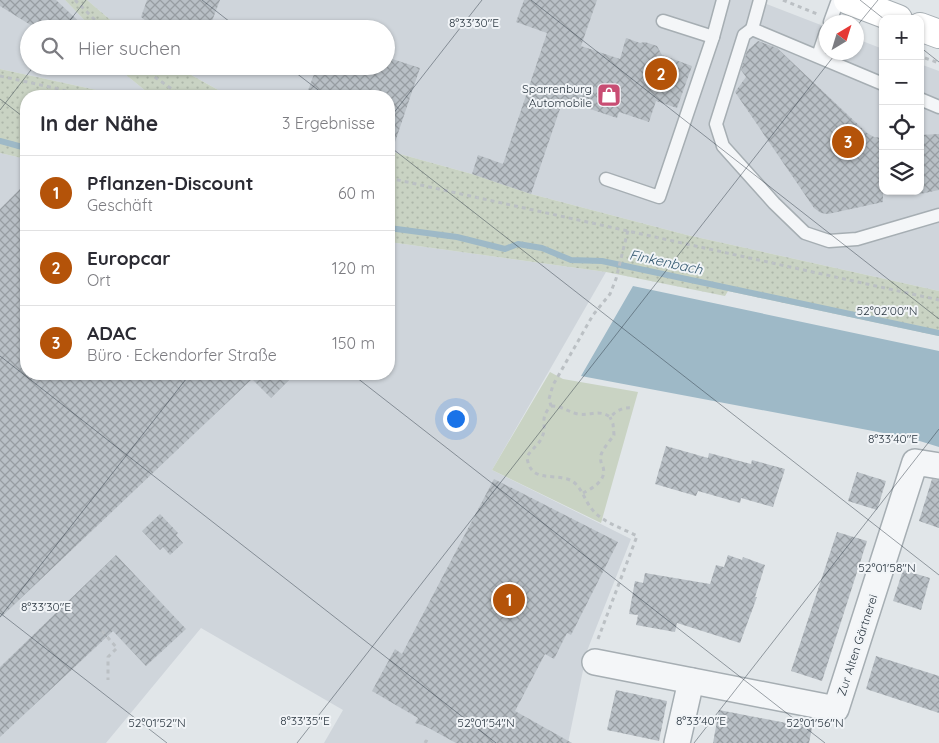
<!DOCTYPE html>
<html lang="de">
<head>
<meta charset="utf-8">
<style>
  :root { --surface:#fff; --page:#f2f2f3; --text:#2b2b33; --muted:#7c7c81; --line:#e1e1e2; --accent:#b45309 }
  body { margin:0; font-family:Quicksand,sans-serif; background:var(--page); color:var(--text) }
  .controls { position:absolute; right:15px; top:15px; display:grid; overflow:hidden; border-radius:10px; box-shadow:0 1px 4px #0004 }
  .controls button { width:45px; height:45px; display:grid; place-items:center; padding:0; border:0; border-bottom:1px solid var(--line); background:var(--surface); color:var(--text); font:25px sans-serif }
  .compass { position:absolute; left:819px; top:15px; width:45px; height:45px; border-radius:50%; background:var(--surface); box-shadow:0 1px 4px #0004; rotate:38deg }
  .you { position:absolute; left:455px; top:418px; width:18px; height:18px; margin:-12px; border:4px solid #fff; border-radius:50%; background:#1a73e8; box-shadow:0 0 0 8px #1a73e833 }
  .badge { display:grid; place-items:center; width:32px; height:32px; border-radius:50%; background:var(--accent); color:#fff; font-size:16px; font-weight:700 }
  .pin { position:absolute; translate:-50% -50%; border:2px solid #fff; box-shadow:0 1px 5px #0006 }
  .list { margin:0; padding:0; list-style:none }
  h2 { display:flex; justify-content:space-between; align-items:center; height:65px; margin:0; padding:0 20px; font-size:21px }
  h2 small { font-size:16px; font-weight:400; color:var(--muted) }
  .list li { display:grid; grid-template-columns:32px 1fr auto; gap:15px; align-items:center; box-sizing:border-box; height:75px; padding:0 20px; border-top:1px solid var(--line) }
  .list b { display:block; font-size:19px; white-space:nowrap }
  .list p { margin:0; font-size:16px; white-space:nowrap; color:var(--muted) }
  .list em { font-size:16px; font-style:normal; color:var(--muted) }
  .icon { flex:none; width:28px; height:28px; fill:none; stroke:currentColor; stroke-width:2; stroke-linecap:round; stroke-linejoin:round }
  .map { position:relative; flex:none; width:939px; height:743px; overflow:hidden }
  .search { position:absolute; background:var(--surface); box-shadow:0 1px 4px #0004; left:20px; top:20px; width:375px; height:55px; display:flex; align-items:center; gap:12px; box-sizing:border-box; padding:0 18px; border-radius:28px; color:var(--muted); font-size:19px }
  .panel { position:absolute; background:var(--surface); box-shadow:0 1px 4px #0004; left:20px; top:90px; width:375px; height:290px; border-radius:20px }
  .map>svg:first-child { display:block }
  .built { fill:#cfd5db }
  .grass { fill:url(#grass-dots) }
  .green { fill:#c9d3c3 }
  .water { fill:#9eb9c7 }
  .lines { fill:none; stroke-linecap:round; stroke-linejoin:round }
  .stream { stroke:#9eb9c7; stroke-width:6 }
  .building { fill:url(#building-cross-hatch) }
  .lane-casing { stroke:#a6aeb3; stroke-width:15 }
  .street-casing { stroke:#a6aeb3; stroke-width:28 }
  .secondary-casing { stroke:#a6aeb3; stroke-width:30 }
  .path { stroke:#bbc0c4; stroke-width:3; stroke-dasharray:4 4; stroke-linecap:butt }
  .lane { stroke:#f4f6f8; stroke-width:12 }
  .street { stroke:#f4f6f8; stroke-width:25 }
  .secondary { stroke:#fff; stroke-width:28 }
  .ticks { fill:none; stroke:#2a3640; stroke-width:1; stroke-opacity:0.45 }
  .labels { text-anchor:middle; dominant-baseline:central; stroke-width:4; stroke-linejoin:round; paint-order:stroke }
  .poi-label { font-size:12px; fill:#2a3640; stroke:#f1f4f7; text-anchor:end }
  .street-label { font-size:12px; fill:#2a3640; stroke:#f1f4f7 }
  .water-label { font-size:14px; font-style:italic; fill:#365b72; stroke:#f1f4f7 }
  .ticks-label { font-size:12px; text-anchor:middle; fill:#2a3640; stroke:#f1f4f7; stroke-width:4; stroke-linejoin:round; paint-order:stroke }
</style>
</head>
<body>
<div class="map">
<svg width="939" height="743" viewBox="0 0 939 743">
  <defs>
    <pattern id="grass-dots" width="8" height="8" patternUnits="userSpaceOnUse" patternTransform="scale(1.25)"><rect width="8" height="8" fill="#c9d3c3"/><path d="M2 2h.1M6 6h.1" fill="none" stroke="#adb6a9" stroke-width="1.8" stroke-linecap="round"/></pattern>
    <pattern id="building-cross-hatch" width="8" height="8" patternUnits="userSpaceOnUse" patternTransform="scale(1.25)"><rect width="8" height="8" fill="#b9c0c6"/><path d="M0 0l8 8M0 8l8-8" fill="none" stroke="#979da2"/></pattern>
  </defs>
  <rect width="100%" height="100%" fill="#e1e6e9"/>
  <g class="built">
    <path d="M 0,0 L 65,0 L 93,29 L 29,29 L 29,66 L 115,66 L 147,92 L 146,96 L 124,96 L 0,69 Z"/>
    <path d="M 87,0 L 756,0 L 826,27 L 826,52 L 856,52 L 857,39 L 883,49 L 883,191 L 920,191 L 920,64 L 939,71 L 939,291 L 687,235 L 531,194 L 472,174 L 389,151 L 389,96 L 229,96 L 175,66 L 386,66 L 386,29 L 121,29 Z"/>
    <path d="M 0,153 L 26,159 L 26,374 L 389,374 L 389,242 L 606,272 L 492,470 L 631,539 L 587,651 L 568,743 L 324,743 L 343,710 L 201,628 L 106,743 L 0,743 Z"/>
  </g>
  <g class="grass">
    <path d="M 65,0 L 87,0 L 121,29 L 93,29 Z"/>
    <path d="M 115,66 L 175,66 L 229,96 L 146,96 L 147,92 Z"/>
    <path d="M 0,69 L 124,96 L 26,96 L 26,159 L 0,153 Z"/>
    <path d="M 389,151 L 472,174 L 531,194 L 687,235 L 939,291 L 939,336 L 728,291 L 725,296 L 606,272 L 389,242 Z"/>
  </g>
  <path class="green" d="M 550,372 L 563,379 L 638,392 L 601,523 L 492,470 Z"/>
  <path class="water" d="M 633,286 L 939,351 L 939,447 L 910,438 L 581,376 Z"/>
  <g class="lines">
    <g class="stream">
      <path d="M 0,141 L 26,148"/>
      <path d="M 389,228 L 457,237 L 505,249 L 518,244 L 542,248 L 571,260 L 602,261 L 939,333"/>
    </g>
  </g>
  <g class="building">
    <path d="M 0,0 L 56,0 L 87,29 L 37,29 L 0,6 Z"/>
    <path d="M 147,0 L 220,0 L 209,29 L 156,29 L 141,17 Z"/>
    <path d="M 524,0 L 597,0 L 581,46 L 620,59 L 626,38 L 640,43 L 645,42 L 657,46 L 662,55 L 692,66 L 677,108 L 656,101 L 649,122 L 619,112 L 617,118 L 563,100 L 531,194 L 472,174 L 478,155 L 503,164 L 547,33 L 516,22 Z"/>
    <path d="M 758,41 L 777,48 L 867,133 L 874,137 L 883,138 L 883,202 L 828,214 L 821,213 L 814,208 L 735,92 L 746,77 L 741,70 L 747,51 Z"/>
    <path d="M 386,57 L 420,68 L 392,151 L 389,150 L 389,96 L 306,96 L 317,66 L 386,66 Z"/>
    <path d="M 939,134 L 939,190 L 920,194 L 920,135 Z"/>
    <path d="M 26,183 L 26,374 L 295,374 L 271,398 L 252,379 L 0,618 L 0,209 Z"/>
    <path d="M 666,446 L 708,458 L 709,453 L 751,464 L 752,460 L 785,469 L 773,507 L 741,498 L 740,503 L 698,491 L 696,496 L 655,484 Z"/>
    <path d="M 857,472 L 886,481 L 877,510 L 848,501 Z"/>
    <path d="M 494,479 L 618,542 L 571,635 L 567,633 L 554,659 L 545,654 L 515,711 L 572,743 L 456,743 L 425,726 L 415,723 L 418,718 L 372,691 L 395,649 L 402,654 Z"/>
    <path d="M 932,479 L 939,480 L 939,528 L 919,521 Z"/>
    <path d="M 160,514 L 178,533 L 176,535 L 183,543 L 170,555 L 163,547 L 160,550 L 142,531 Z"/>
    <path d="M 837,532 L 867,541 L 822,681 L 791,671 Z"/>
    <path d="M 116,555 L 186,629 L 146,666 L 113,631 L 0,737 L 0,667 Z"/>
    <path d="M 728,555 L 742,560 L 743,557 L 765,565 L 755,597 L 757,597 L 740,643 L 677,623 L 675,632 L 636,625 L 638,615 L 629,614 L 635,581 L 643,583 L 645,573 L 710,584 L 716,565 L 724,567 Z"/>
    <path d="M 903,570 L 930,578 L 921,610 L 893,601 Z"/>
    <path d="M 876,656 L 939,676 L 939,713 L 866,689 Z"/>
    <path d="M 616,690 L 667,701 L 659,741 L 607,730 Z"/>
    <path d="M 719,710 L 812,728 L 809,743 L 713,743 Z"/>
  </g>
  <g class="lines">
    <g class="lane-casing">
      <g id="lane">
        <path d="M 663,21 L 713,37 L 723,0"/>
        <path d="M 830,22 L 838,0"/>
        <path d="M 752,29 L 760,0"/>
        <path d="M 818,56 L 826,32"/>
        <path d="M 883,84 L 752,29 L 744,35 L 716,124 L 723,146 L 774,203 L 805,233 L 829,241 L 857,239 L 939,215"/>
        <path d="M 920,99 L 939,107"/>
        <path d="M 606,179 L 659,197 L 713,37"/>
      </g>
    </g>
    <g class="street-casing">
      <g id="street">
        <path d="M 595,662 L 836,709 L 915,462 L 939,466"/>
        <path d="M 677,743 L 691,681"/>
      </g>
    </g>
    <g class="secondary-casing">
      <g id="secondary">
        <path d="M 848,0 L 898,19"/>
        <path d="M 920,27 L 939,34"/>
      </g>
    </g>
    <g class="path">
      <path d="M 75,0 L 104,29"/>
      <path d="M 783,0 L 817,14"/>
      <path d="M 925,58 L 939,63"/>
      <path d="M 143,66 L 156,78 L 182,96"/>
      <path d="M 0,76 L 59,89 L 81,96"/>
      <path d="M 389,178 L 939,300"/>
      <path d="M 551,406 C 563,406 568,412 578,414 C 590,416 599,409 610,417 C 618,410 622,407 633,408"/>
      <path d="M 583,493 C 593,488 607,480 603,467 C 601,463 600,460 601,455 C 603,448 610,441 614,435 L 613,424 L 610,417"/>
      <path d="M 102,631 L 117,648 L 108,657 L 108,680"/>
      <path d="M 598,639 L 637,536 C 622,528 601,522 591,508 C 584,499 581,485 570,480 C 552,473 530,483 527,457 C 531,449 539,445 542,437 C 548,425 538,420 551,406 L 549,399 L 553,385 L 593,315 L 610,294 L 616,279 L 628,230"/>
      <path d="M 425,743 L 426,741 L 430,743"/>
    </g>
    <use href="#lane" class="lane"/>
    <use href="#street" class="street"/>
    <use href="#secondary" class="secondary"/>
  </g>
  <path class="ticks" d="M 202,0 L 239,29M 531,0 L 939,319M 860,0 L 884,19M 856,27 L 878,0M 63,29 L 86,0M 920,47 L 939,62M 287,66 L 326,96M 0,99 L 26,119M 0,110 L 34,66M 389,119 L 482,0M 389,146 L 939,575M 0,356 L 496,743M 352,374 L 825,743M 0,613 L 167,743M 0,617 L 190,374M 297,743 L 837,52M 694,743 L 939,429"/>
  <defs>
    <g id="shop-square" transform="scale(1.25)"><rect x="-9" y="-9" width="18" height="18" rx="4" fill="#c84d73" stroke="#f1f4f7"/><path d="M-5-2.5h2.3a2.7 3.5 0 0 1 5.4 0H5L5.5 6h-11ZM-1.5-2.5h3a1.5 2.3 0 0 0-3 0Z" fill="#fff"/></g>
  </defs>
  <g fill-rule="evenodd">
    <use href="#shop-square" x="609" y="95"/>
  </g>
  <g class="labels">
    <g class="poi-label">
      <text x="592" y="88">Sparrenburg<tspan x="592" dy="14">Automobile</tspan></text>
    </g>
    <g class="street-label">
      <text transform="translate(857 645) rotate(-72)">Zur Alten Gärtnerei</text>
    </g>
    <g class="water-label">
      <text transform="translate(666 262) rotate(12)">Finkenbach</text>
    </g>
  </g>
  <g class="ticks-label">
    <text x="474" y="27">8°33'30"E</text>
    <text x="887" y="315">52°02'00"N</text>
    <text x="893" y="443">8°33'40"E</text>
    <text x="887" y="572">52°01'58"N</text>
    <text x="46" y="611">8°33'30"E</text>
    <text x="305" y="725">8°33'35"E</text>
    <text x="701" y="725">8°33'40"E</text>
    <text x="157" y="727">52°01'52"N</text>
    <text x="486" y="727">52°01'54"N</text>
    <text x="815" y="727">52°01'56"N</text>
  </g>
</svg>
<div class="controls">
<button>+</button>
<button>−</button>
<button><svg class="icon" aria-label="locate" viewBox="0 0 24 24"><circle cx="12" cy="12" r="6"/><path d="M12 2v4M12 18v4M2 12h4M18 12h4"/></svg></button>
<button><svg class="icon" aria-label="layers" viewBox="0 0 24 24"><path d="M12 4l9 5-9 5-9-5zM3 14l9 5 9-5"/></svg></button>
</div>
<svg class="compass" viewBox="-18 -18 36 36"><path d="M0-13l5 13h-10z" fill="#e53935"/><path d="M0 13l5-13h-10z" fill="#7c7c81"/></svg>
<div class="you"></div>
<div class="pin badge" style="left:509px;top:600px">1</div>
<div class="pin badge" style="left:661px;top:74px">2</div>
<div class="pin badge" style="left:848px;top:142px">3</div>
<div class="search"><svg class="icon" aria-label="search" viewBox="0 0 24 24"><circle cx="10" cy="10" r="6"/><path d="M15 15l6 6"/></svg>Hier suchen</div>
<section class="panel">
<h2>In der Nähe<small>3 Ergebnisse</small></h2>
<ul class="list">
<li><span class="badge">1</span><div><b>Pflanzen-Discount</b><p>Geschäft</p></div><em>60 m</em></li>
<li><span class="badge">2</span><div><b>Europcar</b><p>Ort</p></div><em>120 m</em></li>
<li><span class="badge">3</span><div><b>ADAC</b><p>Büro · Eckendorfer Straße</p></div><em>150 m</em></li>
</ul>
</section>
</div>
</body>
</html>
